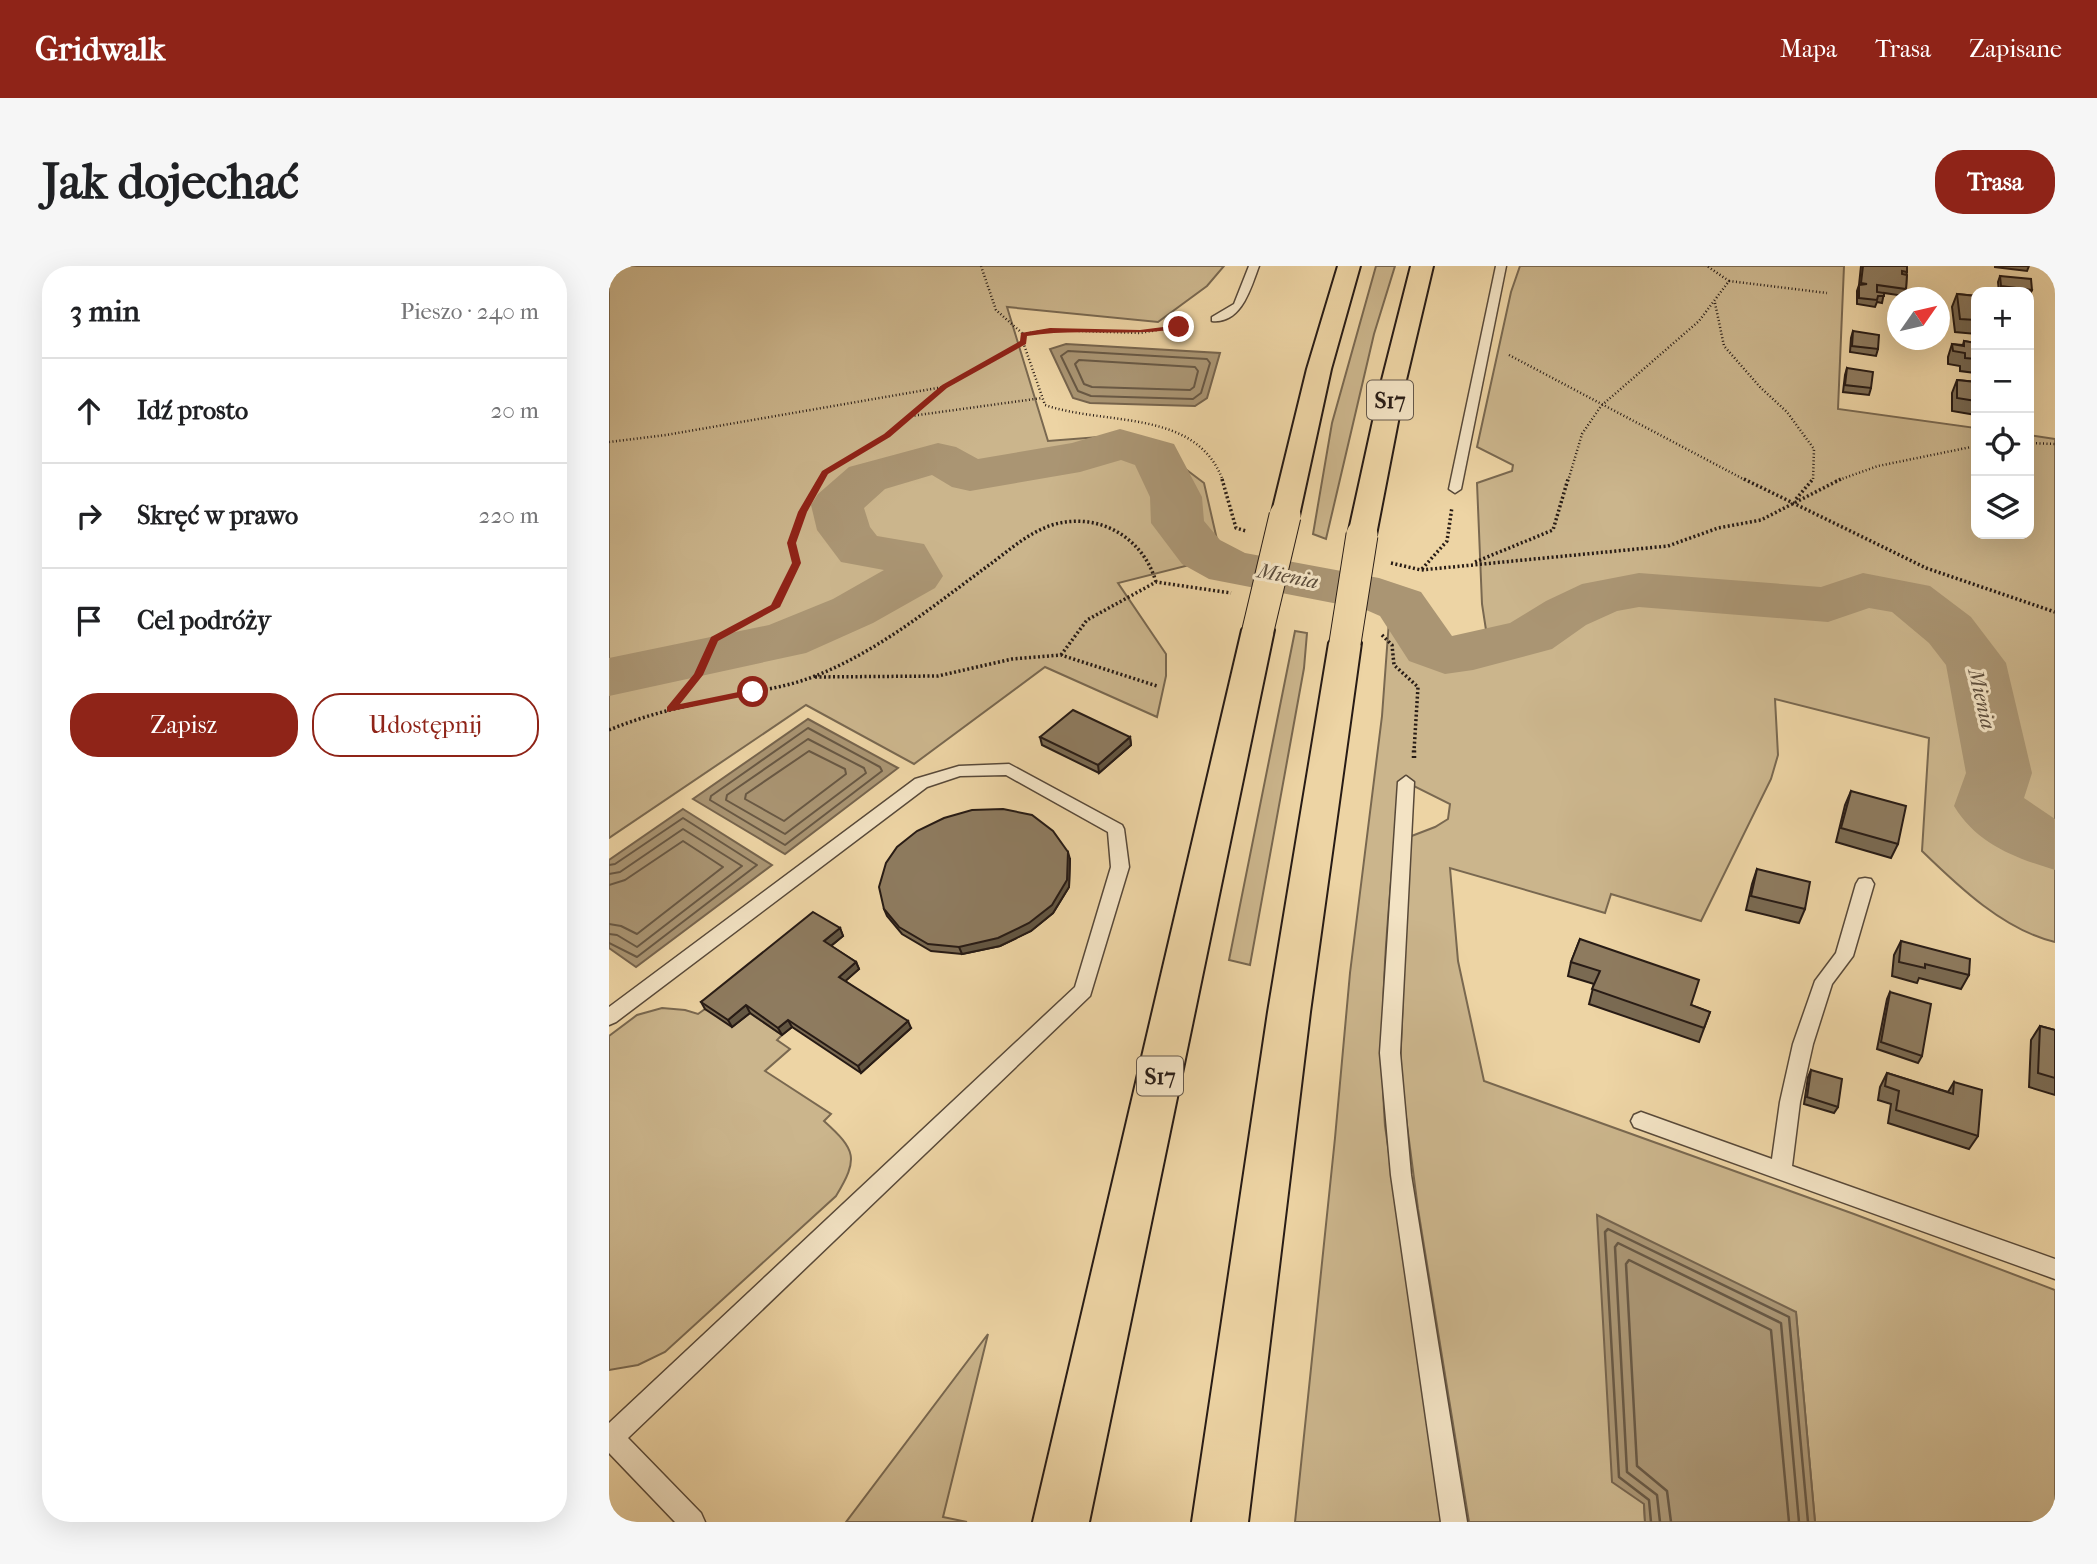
<!DOCTYPE html>
<html lang="pl">
<head>
<meta charset="utf-8">
<style>
  :root { --surface:#fff; --page:#f6f6f6; --text:#202124; --muted:#757577; --line:#e0e0e0; --accent:#8f2418 }
  body { margin:0; font-family:"IM FELL French Canon",serif; background:var(--page); color:var(--text) }
  .controls { position:absolute; right:21px; top:21px; display:grid; overflow:hidden; border-radius:14px; box-shadow:0 7px 28px #0002 }
  .controls button { width:63px; height:63px; display:grid; place-items:center; padding:0; border:0; border-bottom:2px solid var(--line); background:var(--surface); color:var(--text); font:35px sans-serif }
  .compass { position:absolute; left:1278px; top:21px; width:63px; height:63px; border-radius:50%; background:var(--surface); box-shadow:0 7px 28px #0002; rotate:56deg }
  .stop { position:absolute; width:21px; height:21px; margin:-16px; border:5px solid #8f2418; border-radius:50%; background:#fff }
  .stop.end { background:#8f2418; border-color:#fff; box-shadow:0 2px 7px #0008 }
  .list { margin:0; padding:0; list-style:none }
  h2 { display:flex; justify-content:space-between; align-items:center; height:91px; margin:0; padding:0 28px; font-size:30px }
  h2 small { font-size:23px; font-weight:400; color:var(--muted) }
  .list li { display:grid; grid-template-columns:46px 1fr auto; gap:21px; align-items:center; box-sizing:border-box; height:105px; padding:0 28px; border-top:2px solid var(--line) }
  .list b { display:block; font-size:26px; white-space:nowrap }
  .list em { font-size:23px; font-style:normal; color:var(--muted) }
  .actions { display:flex; gap:14px; padding:21px 28px }
  .actions a { flex:1; padding:16px 0; border:2px solid var(--accent); border-radius:28px; text-align:center; font-size:24px; color:var(--accent) }
  .actions .main { background:var(--accent); color:#fff }
  .icon { flex:none; width:38px; height:38px; fill:none; stroke:currentColor; stroke-width:2; stroke-linecap:round; stroke-linejoin:round }
  .map { position:relative; flex:none; width:1446px; height:1256px; overflow:hidden; border-radius:28px }
  header { display:flex; align-items:center; gap:42px; box-sizing:border-box; height:98px; padding:0 35px; background:var(--accent); color:#fff }
  header strong { font-size:33px }
  nav { display:flex; gap:38px; margin-inline-start:auto; font-size:24px }
  .intro { display:flex; align-items:center; justify-content:space-between; box-sizing:border-box; height:168px; padding:0 42px }
  h1 { margin:0; font-size:49px }
  .button { padding:18px 32px; border-radius:28px; background:var(--accent); color:#fff; font-size:24px; font-weight:700 }
  main { display:flex; gap:42px; padding:0 42px }
  aside { flex:1; background:var(--surface); border-radius:28px; box-shadow:0 7px 28px #0002 }
  .map>svg:first-child { display:block }
  .green { fill:#cbb58c; stroke:#796850; stroke-width:2 }
  .water { fill:#aa9573; stroke:#76644d; stroke-width:2 }
  .lines { fill:none; stroke-linecap:round; stroke-linejoin:round }
  .shore-far1 { stroke:#685844; stroke-width:2 }
  .shore { stroke:#685844; stroke-width:2.5 }
  .river { fill:#aa9573; fill-rule:evenodd }
  .service-casing { stroke:#584939; stroke-width:3 }
  .motorway-casing { stroke:#271b15; stroke-width:4 }
  .path-far2 { stroke:#271b15; stroke-width:2.5; stroke-dasharray:1 2.5; stroke-linecap:butt }
  .path-far1 { stroke:#271b15; stroke-width:3.5; stroke-dasharray:2 2.5; stroke-linecap:butt }
  .path { stroke:#271b15; stroke-width:4.5; stroke-dasharray:2 3.5; stroke-linecap:butt }
  .service { fill:#f3e3c4; fill-rule:evenodd }
  .motorway { fill:#edd4a4; fill-rule:evenodd }
  .motorway-bridge-casing { stroke:#271b15; stroke-width:33; stroke-linecap:butt }
  .motorway-bridge { stroke:#edd4a4; stroke-width:31 }
  .wall { fill:#7a6a52; stroke:#271b15; stroke-width:2 }
  .shaded-wall { fill:#635642; stroke:#271b15; stroke-width:2 }
  .building { fill:#8e7b5f; stroke:#271b15; stroke-width:2 }
  .route { fill:#8f2418 }
  .labels { text-anchor:middle; dominant-baseline:central; stroke-width:6; stroke-linejoin:round; paint-order:stroke }
  .far-water-label { font-size:21px; font-style:italic; fill:#5b4c3b; stroke:#f3e3c4 }
  .shield { fill:#f3e3c4; stroke:#64574a; stroke-width:2 }
  .shield-label { font-size:23px; font-weight:bold; fill:#271b15 }
</style>
</head>
<body>
<header>
<strong>Gridwalk</strong>
<nav><a>Mapa</a><a>Trasa</a><a>Zapisane</a></nav>
</header>
<div class="intro"><h1>Jak dojechać</h1><a class="button">Trasa</a></div>
<main>
<aside>
<h2>3 min<small>Pieszo · 240 m</small></h2>
<ul class="list">
<li><svg class="icon" aria-label="ahead" viewBox="0 0 24 24"><path d="M12 20V5M6 11l6-6 6 6"/></svg><div><b>Idź prosto</b></div><em>20 m</em></li>
<li><svg class="icon" aria-label="right" viewBox="0 0 24 24"><path d="M7 20v-9h11M14 6l5 5-5 5"/></svg><div><b>Skręć w prawo</b></div><em>220 m</em></li>
<li><svg class="icon" aria-label="arrive" viewBox="0 0 24 24"><path d="M6 21V4h12l-3 4 3 4H6"/></svg><div><b>Cel podróży</b></div></li>
</ul>
<div class="actions"><a class="main">Zapisz</a><a>Udostępnij</a></div>
</aside>
<div class="map">
<svg width="1446" height="1256" viewBox="0 0 1446 1256">
  <rect width="100%" height="100%" fill="#edd4a4"/>
  <filter id="stains"><feTurbulence type="fractalNoise" baseFrequency=".00286" numOctaves="4"/><feColorMatrix values="0 0 0 0 .2 0 0 0 0 .09 0 0 0 0 .02 0 0 0 .5 -.17"/></filter>
  <radialGradient id="worn" r=".72"><stop offset=".6" stop-color="#630" stop-opacity="0"/><stop offset="1" stop-color="#630" stop-opacity=".3"/></radialGradient>
  <g class="green">
    <path d="M 0,0 L 615,0 L 598,20 L 549,56 L 398,41 L 439,175 L 503,170 L 542,177 L 595,217 L 612,291 L 509,317 L 557,388 L 557,410 L 548,451 L 436,401 L 305,498 L 197,439 L 0,572 Z"/>
    <path d="M 767,0 L 786,0 L 765,68 L 717,273 L 704,268 L 723,157 Z"/>
    <path d="M 911,0 L 1235,0 L 1229,143 L 1367,162 L 1367,268 L 1420,268 L 1420,169 L 1446,173 L 1446,676 C 1395,664 1350,621 1313,585 L 1320,472 L 1166,433 L 1169,489 L 1162,513 L 1092,655 L 1002,628 L 996,647 L 841,602 L 849,695 L 875,815 L 1245,948 L 1446,1024 L 1446,1256 L 1206,1256 L 1187,1047 L 1035,1238 L 1036,1256 L 860,1256 L 809,943 L 791,806 L 800,571 L 826,561 L 839,553 L 841,538 L 797,516 L 791,519 C 780,632 768,747 776,860 L 834,1256 L 686,1256 L 726,872 L 741,707 L 773,450 L 780,355 C 829,394 810,421 881,390 L 873,338 L 868,217 L 903,205 L 904,199 L 868,181 L 902,26 Z"/>
    <path d="M 686,365 L 698,367 L 695,402 L 641,699 L 620,694 Z"/>
    <path d="M 53,742 L 76,744 L 89,748 L 96,743 L 141,747 L 173,769 L 168,774 L 181,783 L 156,805 L 222,848 L 215,855 C 247,884 250,892 227,930 L 56,1086 L 29,1099 L 0,1104 L 0,770 L 28,749 Z"/>
    <path d="M 379,1068 L 334,1251 L 358,1256 L 237,1256 Z"/>
  </g>
  <g class="water">
    <path d="M 457,78 L 611,87 L 598,132 L 586,140 L 481,137 L 464,132 L 441,83 Z"/>
    <path d="M 199,453 L 289,502 L 176,588 L 84,533 Z"/>
    <path d="M 74,543 L 163,599 L 27,701 L 0,682 L 0,594 Z"/>
    <path d="M 988,949 L 1187,1046 L 1206,1256 L 1036,1256 L 1035,1238 L 1003,1216 Z"/>
  </g>
  <g class="lines">
    <g class="shore-far1">
      <path d="M 459,85 L 598,93 L 601,97 L 592,127 L 584,133 L 482,130 L 469,125 L 452,90 Z"/>
      <path d="M 470,94 L 586,101 L 589,105 L 585,121 L 581,124 L 483,121 L 475,118 L 466,98 Z"/>
      <path d="M 199,462 L 271,501 L 273,505 L 176,579 L 101,534 L 102,530 Z"/>
      <path d="M 199,473 L 255,502 L 257,507 L 176,568 L 117,534 L 118,529 Z"/>
      <path d="M 200,485 L 236,503 L 237,508 L 175,555 L 136,533 L 137,528 Z"/>
      <path d="M 0,599 L 6,598 L 74,552 L 148,599 L 28,691 L 0,677"/>
      <path d="M 0,608 L 11,606 L 74,563 L 133,600 L 28,681 L 8,669 L 0,668"/>
      <path d="M 0,619 L 16,614 L 74,575 L 114,601 L 28,668 L 12,660 L 0,658"/>
    </g>
    <g class="shore">
      <path d="M 1042,1256 L 1040,1234 L 1010,1211 L 996,966 L 999,963 L 1180,1051 L 1199,1256"/>
      <path d="M 1051,1256 L 1048,1229 L 1018,1206 L 1006,981 L 1009,977 L 1172,1057 L 1190,1256"/>
      <path d="M 1062,1256 L 1058,1225 L 1028,1200 L 1017,998 L 1020,994 L 1162,1064 L 1180,1256"/>
    </g>
    <path class="river" d="M 511,163 L 565,178 L 593,231 L 595,255 L 611,274 L 636,287 L 770,312 L 812,326 L 843,370 L 901,357 L 937,335 L 973,318 L 1030,307 L 1212,321 L 1254,307 L 1321,320 L 1362,351 L 1397,397 L 1423,507 L 1415,532 L 1446,553 L 1446,604 C 1406,592 1368,578 1345,540 L 1357,507 L 1337,399 L 1320,377 L 1283,346 L 1260,342 L 1219,356 L 1030,341 L 1008,345 L 977,359 L 943,383 L 864,404 L 836,408 L 800,395 L 771,350 L 755,343 L 600,313 L 573,298 L 542,257 L 541,231 L 526,199 L 512,194 L 471,206 L 361,225 L 343,221 L 323,209 L 276,223 L 255,242 L 261,261 L 268,270 L 315,278 L 334,310 L 326,322 L 264,357 L 197,387 L 0,430 L 0,392 L 160,359 L 224,333 L 275,304 L 232,296 L 208,264 L 202,239 L 209,228 L 240,201 L 329,177 L 347,181 L 369,193 L 463,177 Z"/>
    <g class="service-casing">
      <g id="service">
        <path d="M 640,0 L 650,0 C 642,21 633,58 603,55 L 603,51 L 625,38 Z"/>
        <path d="M 887,0 L 897,0 L 852,223 L 846,227 L 840,223 Z"/>
        <path d="M 400,498 L 513,559 L 515,563 L 520,601 L 481,730 L 19,1172 L 92,1247 L 96,1256 L 66,1256 L 0,1187 L 0,1157 L 466,721 L 502,601 L 499,566 L 397,509 L 351,510 L 318,521 L 7,756 L 0,759 L 0,741 L 306,513 L 350,500 Z"/>
        <path d="M 797,510 L 805,516 L 791,787 L 802,909 L 858,1256 L 832,1256 L 782,909 L 771,787 L 789,516 Z"/>
        <path d="M 1256,612 L 1262,613 L 1265,618 L 1244,690 L 1223,718 L 1204,778 L 1191,836 L 1183,900 L 1446,993 L 1446,1013 L 1025,861 L 1022,855 L 1025,849 L 1032,846 L 1163,893 L 1171,836 L 1184,778 L 1206,715 L 1227,687 L 1247,618 L 1250,613 Z"/>
      </g>
    </g>
    <g class="motorway-casing">
      <g id="motorway">
        <path d="M 729,0 L 751,0 L 722,103 L 690,250 L 686,256 L 676,259 L 666,256 L 662,250 L 698,103 Z"/>
        <path d="M 802,0 L 824,0 L 797,114 L 767,269 L 763,275 L 753,278 L 743,275 L 739,269 L 773,114 Z"/>
        <path d="M 649,354 L 660,357 L 665,364 L 480,1256 L 424,1256 L 633,364 L 638,357 Z"/>
        <path d="M 736,367 L 747,370 L 752,377 L 701,746 L 639,1256 L 583,1256 L 659,746 L 720,377 L 725,370 Z"/>
      </g>
    </g>
    <g class="path-far2">
      <path d="M 372,0 L 387,44 L 414,68 L 414,76 L 436,139 C 496,160 588,142 614,215"/>
      <path d="M 1120,15 L 1218,27"/>
      <path d="M 1106,37 L 1115,80 L 1151,121 L 1178,146 L 1205,183 L 1204,215"/>
      <path d="M 414,68 L 441,64 L 531,67 L 584,58"/>
      <path d="M 900,89 L 1138,215"/>
      <path d="M 302,150 L 433,132"/>
      <path d="M 0,176 L 57,169 L 334,121"/>
      <path d="M 1420,177 L 1446,178"/>
      <path d="M 210,215 L 215,207 L 278,169 L 336,121 L 414,76"/>
      <path d="M 959,215 L 973,168 L 992,140 L 1090,55 L 1120,15 L 1098,0"/>
      <path d="M 1227,215 L 1269,200 L 1367,180"/>
    </g>
    <g class="path-far1">
      <path d="M 613,213 L 627,262 L 637,265"/>
      <path d="M 1135,213 L 1317,302 L 1446,346"/>
      <path d="M 1187,233 L 1204,213"/>
      <path d="M 866,296 L 944,264 L 959,213"/>
      <path d="M 782,297 L 812,304 L 1059,280 L 1109,262 L 1152,254 L 1232,213"/>
      <path d="M 813,303 L 838,275 L 843,241"/>
      <path d="M 773,369 L 783,379 L 785,399 L 809,421 L 805,485"/>
      <path d="M 452,389 L 478,354 L 547,316 L 622,327"/>
      <path d="M 206,411 L 329,410 L 403,393 L 452,389 L 548,420"/>
      <path d="M 62,443 L 90,409 L 105,373 L 166,340 L 187,297 L 183,277 L 193,246 L 211,213"/>
      <path d="M 0,464 C 41,447 84,438 128,429 C 154,424 181,420 206,410 C 268,386 323,341 376,302 C 397,287 418,267 443,259 C 489,245 534,271 547,316"/>
    </g>
    <path class="path" d="M 805,492 L 805,484"/>
    <use href="#service" class="service"/>
    <use href="#motorway" class="motorway"/>
    <g class="motorway-bridge-casing">
      <g id="motorway-bridge">
        <path d="M 649,364 L 676,250"/>
        <path d="M 736,377 L 753,269"/>
      </g>
    </g>
    <use href="#motorway-bridge" class="motorway-bridge"/>
  </g>
  <g class="wall">
    <path d="M 1252,0 L 1298,0 L 1297,23 L 1295,30 L 1275,27 L 1273,37 L 1268,36 L 1266,41 L 1248,38 L 1248,25 L 1250,19 Z"/>
    <path d="M 1386,0 L 1420,0 L 1418,5 L 1386,1 Z"/>
    <path d="M 1391,10 L 1423,24 L 1420,30 L 1420,26 L 1390,26 L 1389,16 Z"/>
    <path d="M 1348,28 L 1367,30 L 1367,68 L 1346,66 L 1343,41 Z"/>
    <path d="M 1244,65 L 1269,83 L 1267,90 L 1241,86 L 1242,72 Z"/>
    <path d="M 1355,75 L 1367,77 L 1367,107 L 1351,105 L 1351,100 L 1339,98 L 1339,91 L 1343,78 L 1354,79 Z"/>
    <path d="M 1238,102 L 1262,122 L 1260,129 L 1234,126 L 1236,109 Z"/>
    <path d="M 1348,114 L 1367,116 L 1367,149 L 1343,145 L 1343,127 Z"/>
    <path d="M 431,471 L 521,471 L 522,479 L 490,507 L 433,479 Z"/>
    <path d="M 1242,525 L 1289,578 L 1282,592 L 1227,576 L 1236,539 Z"/>
    <path d="M 461,593 L 460,621 L 444,647 L 422,665 L 391,680 L 353,688 L 322,685 L 293,668 L 278,650 L 275,643 Z"/>
    <path d="M 1148,603 L 1196,643 L 1190,657 L 1137,644 L 1143,618 Z"/>
    <path d="M 231,662 L 234,670 L 222,680 L 247,696 L 250,703 L 236,715 L 302,762 L 252,807 L 183,761 L 173,769 L 141,747 L 123,761 L 96,743 L 92,736 Z"/>
    <path d="M 971,673 L 1082,739 L 1101,746 L 1090,776 L 980,738 L 985,718 L 959,710 L 962,696 Z"/>
    <path d="M 1292,675 L 1360,709 L 1352,723 L 1310,712 L 1308,717 L 1283,710 L 1285,689 Z"/>
    <path d="M 1281,726 L 1313,790 L 1309,797 L 1268,783 L 1278,733 Z"/>
    <path d="M 1431,760 L 1446,764 L 1446,829 L 1420,821 L 1422,774 Z"/>
    <path d="M 1202,804 L 1229,841 L 1225,847 L 1195,838 L 1199,811 Z"/>
    <path d="M 1278,807 L 1339,826 L 1345,816 L 1369,870 L 1360,883 L 1279,857 L 1282,838 L 1269,834 L 1271,821 Z"/>
  </g>
  <g class="shaded-wall">
    <path d="M 521,471 L 522,479 L 490,507 L 489,499 Z"/>
    <path d="M 459,586 L 461,593 L 460,621 L 444,647 L 422,665 L 391,680 L 353,688 L 350,681 Z"/>
    <path d="M 231,662 L 234,670 L 218,683 L 215,675 Z"/>
    <path d="M 247,696 L 250,703 L 233,718 L 230,711 Z"/>
    <path d="M 137,739 L 141,747 L 123,761 L 119,754 Z"/>
    <path d="M 179,754 L 183,761 L 173,769 L 169,762 Z"/>
    <path d="M 299,755 L 302,762 L 252,807 L 249,800 Z"/>
  </g>
  <g class="building">
    <path d="M 1254,0 L 1298,0 L 1298,6 L 1293,5 L 1293,8 L 1298,9 L 1297,23 L 1268,19 L 1268,26 L 1275,27 L 1275,30 L 1269,30 L 1268,34 L 1250,32 L 1250,19 L 1258,18 L 1252,17 Z"/>
    <path d="M 1391,10 L 1422,13 L 1423,24 L 1392,20 Z"/>
    <path d="M 1348,28 L 1367,30 L 1367,54 L 1351,53 Z"/>
    <path d="M 1244,65 L 1270,69 L 1269,83 L 1243,80 Z"/>
    <path d="M 1355,75 L 1367,77 L 1367,93 L 1356,92 L 1356,87 L 1344,85 L 1343,78 L 1355,80 Z"/>
    <path d="M 1238,102 L 1264,106 L 1262,122 L 1236,119 Z"/>
    <path d="M 1348,114 L 1367,116 L 1367,135 L 1348,132 Z"/>
    <path d="M 464,444 L 521,471 L 489,499 L 431,471 Z"/>
    <path d="M 1242,525 L 1297,540 L 1289,578 L 1232,562 Z"/>
    <path d="M 394,543 L 423,549 L 444,565 L 459,586 L 458,614 L 443,639 L 420,657 L 389,672 L 350,681 L 319,678 L 290,661 L 275,643 L 270,621 L 277,597 L 288,581 L 308,565 L 335,552 L 363,544 Z"/>
    <path d="M 1148,603 L 1201,616 L 1196,643 L 1142,630 Z"/>
    <path d="M 204,646 L 231,662 L 215,675 L 247,696 L 230,711 L 299,755 L 249,800 L 179,754 L 169,762 L 137,739 L 119,754 L 92,736 Z"/>
    <path d="M 971,673 L 1090,714 L 1082,739 L 1101,746 L 1095,762 L 983,723 L 991,705 L 962,696 Z"/>
    <path d="M 1292,675 L 1361,693 L 1360,709 L 1316,698 L 1316,702 L 1290,696 Z"/>
    <path d="M 1281,726 L 1322,738 L 1313,790 L 1272,776 Z"/>
    <path d="M 1431,760 L 1446,764 L 1446,812 L 1429,807 Z"/>
    <path d="M 1202,804 L 1233,813 L 1229,841 L 1198,831 Z"/>
    <path d="M 1278,807 L 1344,828 L 1345,816 L 1373,824 L 1369,870 L 1287,844 L 1290,825 L 1276,820 Z"/>
  </g>
  <path class="route" d="M 570,59 L 573,62 C 521,72 469,61 418,70 L 417,78 L 338,122 L 281,171 L 219,208 L 198,246 L 187,277 L 192,297 L 171,341 L 109,375 L 94,409 L 71,438 L 144,423 L 147,424 L 147,428 L 58,446 L 58,441 L 85,408 L 102,371 L 162,339 L 183,297 L 178,277 L 189,246 L 213,205 L 275,168 L 333,119 L 411,75 L 412,67 L 441,62 L 531,64 Z"/>
  <g class="labels">
    <g class="far-water-label">
      <text transform="translate(679 310) rotate(11)">Mienia</text>
      <text transform="translate(1373 433) rotate(77)">Mienia</text>
    </g>
    <g class="shield">
      <rect x="758" y="114.5" width="46" height="39" rx="5"/>
      <rect x="528" y="790.5" width="46" height="39" rx="5"/>
    </g>
    <g class="shield-label">
      <text x="781" y="134">S17</text>
      <text x="551" y="810">S17</text>
    </g>
  </g>
  <rect width="100%" height="100%" filter="url(#stains)"/>
  <rect width="100%" height="100%" fill="url(#worn)"/>
</svg>
<div class="controls">
<button>+</button>
<button>−</button>
<button><svg class="icon" aria-label="locate" viewBox="0 0 24 24"><circle cx="12" cy="12" r="6"/><path d="M12 2v4M12 18v4M2 12h4M18 12h4"/></svg></button>
<button><svg class="icon" aria-label="layers" viewBox="0 0 24 24"><path d="M12 4l9 5-9 5-9-5zM3 14l9 5 9-5"/></svg></button>
</div>
<svg class="compass" viewBox="-18 -18 36 36"><path d="M0-13l5 13h-10z" fill="#e53935"/><path d="M0 13l5-13h-10z" fill="#757577"/></svg>
<div class="stop" style="left:144px;top:426px"></div>
<div class="stop end" style="left:570px;top:61px"></div>
</div>
</main>
</body>
</html>
